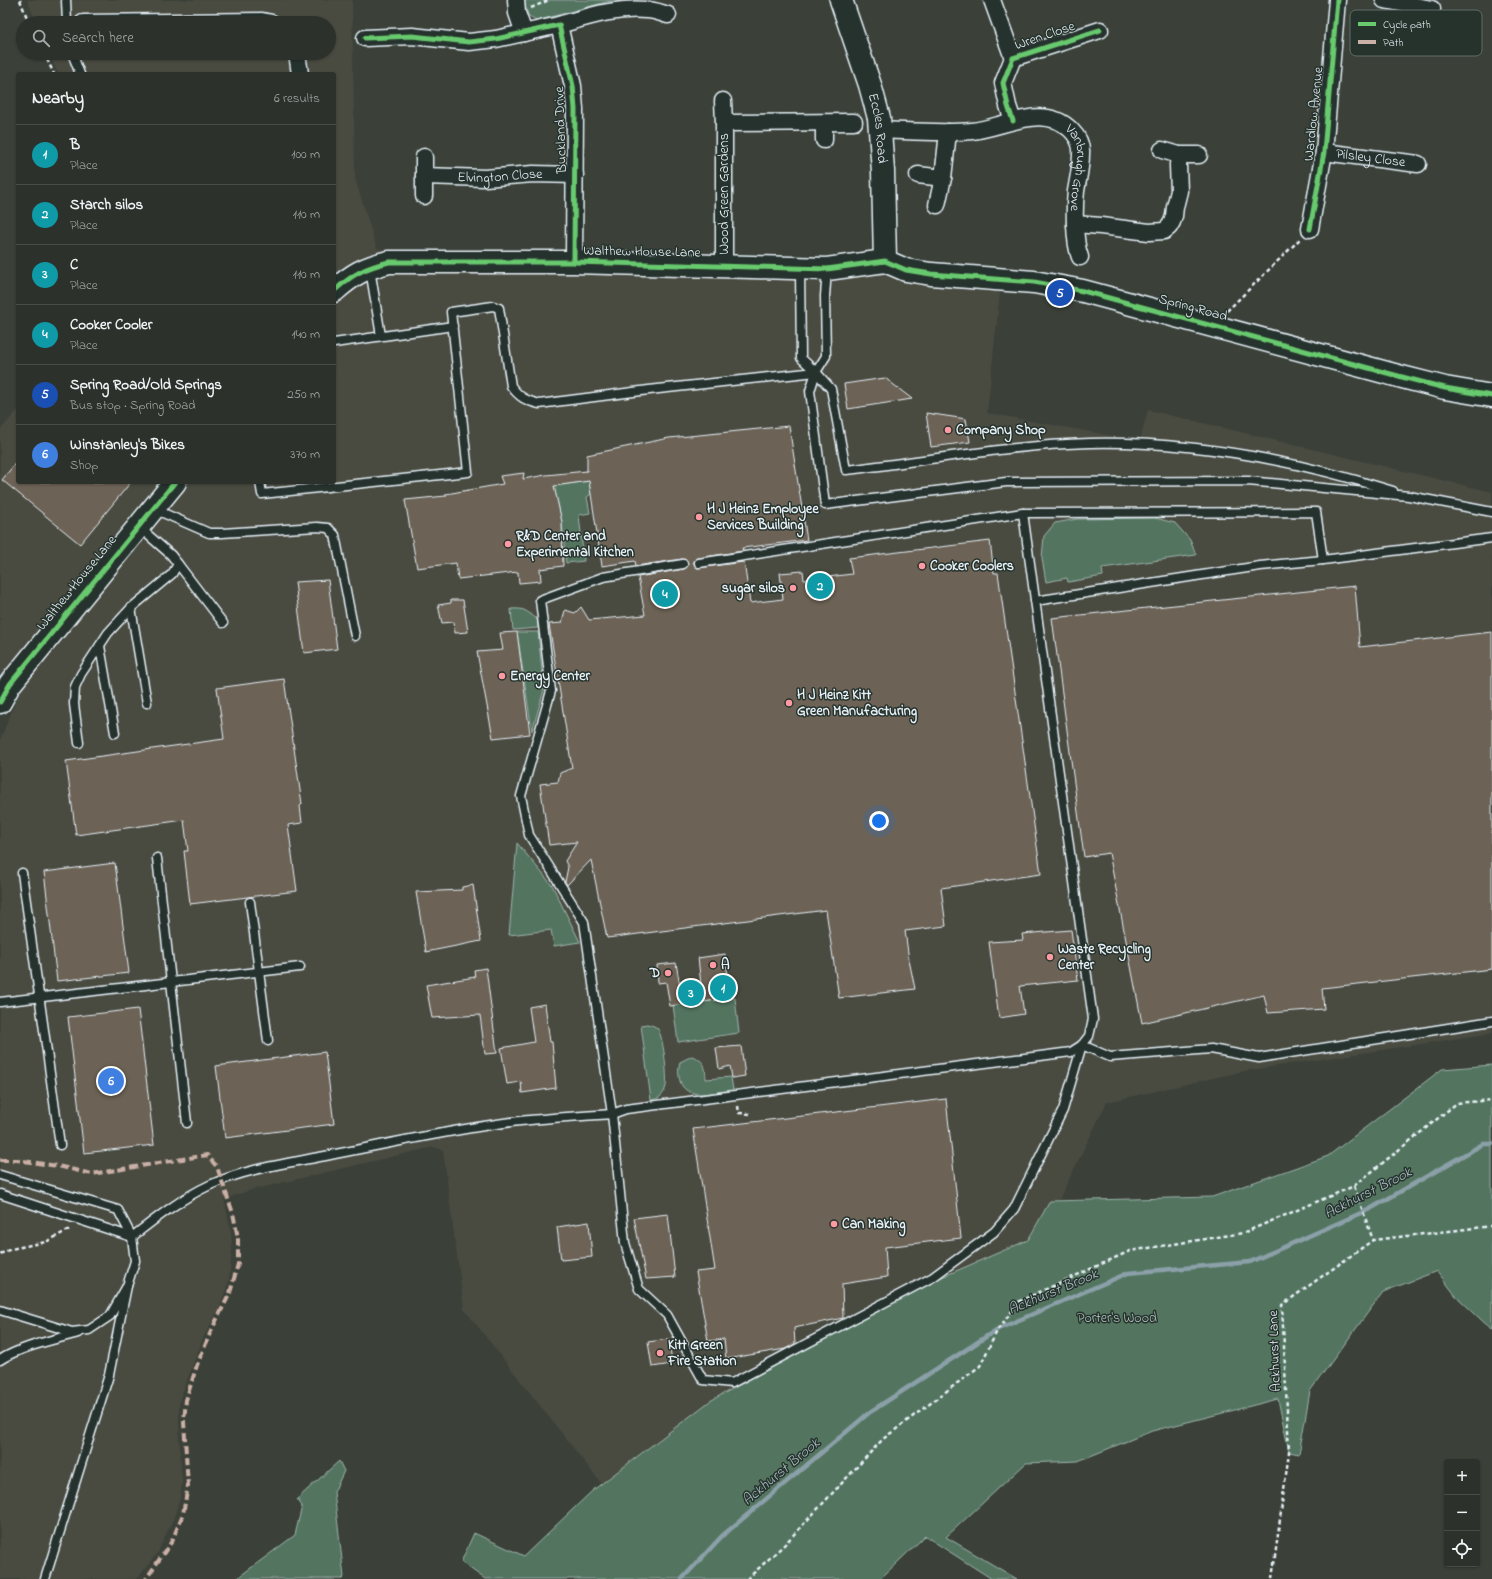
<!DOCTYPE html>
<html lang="en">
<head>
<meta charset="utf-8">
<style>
  :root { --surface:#2c312b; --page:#383d37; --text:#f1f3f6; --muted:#a6a9a9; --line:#484c47; --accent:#ff9aa2 }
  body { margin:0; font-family:"Indie Flower",sans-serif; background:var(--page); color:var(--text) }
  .controls { position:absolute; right:12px; bottom:12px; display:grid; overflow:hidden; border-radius:4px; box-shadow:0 1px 3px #0004 }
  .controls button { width:36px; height:36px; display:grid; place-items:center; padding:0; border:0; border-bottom:1px solid var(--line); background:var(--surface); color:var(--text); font:20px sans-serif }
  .you { position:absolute; left:879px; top:821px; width:14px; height:14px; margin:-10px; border:3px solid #fff; border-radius:50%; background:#1a73e8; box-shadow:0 0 0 6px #1a73e833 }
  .badge { display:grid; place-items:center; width:26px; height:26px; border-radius:50%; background:var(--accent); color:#fff; font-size:13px; font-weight:700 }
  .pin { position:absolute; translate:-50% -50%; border:2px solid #fff; box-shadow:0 1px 4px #0006 }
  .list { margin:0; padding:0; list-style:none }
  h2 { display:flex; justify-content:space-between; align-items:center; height:52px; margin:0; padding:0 16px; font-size:17px }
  h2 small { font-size:13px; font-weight:400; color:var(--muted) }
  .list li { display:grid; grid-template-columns:26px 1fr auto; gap:12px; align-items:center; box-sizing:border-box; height:60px; padding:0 16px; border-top:1px solid var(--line) }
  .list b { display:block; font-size:15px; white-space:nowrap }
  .list p { margin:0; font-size:13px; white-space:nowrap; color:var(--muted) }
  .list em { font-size:13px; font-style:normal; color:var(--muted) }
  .icon { flex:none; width:22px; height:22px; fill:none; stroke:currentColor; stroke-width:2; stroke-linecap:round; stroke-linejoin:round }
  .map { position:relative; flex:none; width:1492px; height:1579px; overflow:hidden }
  .search { position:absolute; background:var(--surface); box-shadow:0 1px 3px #0004; left:16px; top:16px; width:320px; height:44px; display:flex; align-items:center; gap:10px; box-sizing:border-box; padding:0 14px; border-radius:22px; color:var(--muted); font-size:15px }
  .panel { position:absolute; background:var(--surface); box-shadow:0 1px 3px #0004; left:16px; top:72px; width:320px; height:412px; border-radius:4px }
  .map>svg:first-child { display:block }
  .built { fill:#4a4b41 }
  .green { fill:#537560; stroke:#9eb3ac }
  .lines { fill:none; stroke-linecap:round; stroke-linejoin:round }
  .stream { stroke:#8ba0a8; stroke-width:4.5 }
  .building { fill:#6c6255; stroke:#e8f1f8 }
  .lane-casing { stroke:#e8f1f8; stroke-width:11 }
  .street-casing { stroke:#e8f1f8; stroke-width:19 }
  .secondary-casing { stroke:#e8f1f8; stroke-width:25 }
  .path { stroke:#e8f1f8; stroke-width:2.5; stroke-dasharray:4 3; stroke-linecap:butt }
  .lane { stroke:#26332d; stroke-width:8 }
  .street { stroke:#26332d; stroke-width:16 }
  .secondary { stroke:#26332d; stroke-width:22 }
  .quiet { stroke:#cab0a6; stroke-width:4; stroke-dasharray:8 4; stroke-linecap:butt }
  .cycleway-casing { stroke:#26332d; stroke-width:8 }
  .cycleway { stroke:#67ca6e; stroke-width:5 }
  .poi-dot { fill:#ff9aa2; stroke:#26332d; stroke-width:1.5 }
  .labels { text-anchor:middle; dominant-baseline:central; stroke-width:3; stroke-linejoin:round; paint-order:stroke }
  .street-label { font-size:14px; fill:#e8f1f8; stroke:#26332d }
  .poi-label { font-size:14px; font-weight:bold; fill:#e8f1f8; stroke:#26332d; text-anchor:start }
  .park-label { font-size:14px; fill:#acbfbb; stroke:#26332d }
  .water-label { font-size:15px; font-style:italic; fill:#aabbc3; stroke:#26332d }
  .key { fill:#26332d; stroke:#606c6a; stroke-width:1 }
  .key-label { font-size:11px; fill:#e8f1f8 }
</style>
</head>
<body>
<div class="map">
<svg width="1492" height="1579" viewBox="0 0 1492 1579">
  <rect width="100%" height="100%" fill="#3b4139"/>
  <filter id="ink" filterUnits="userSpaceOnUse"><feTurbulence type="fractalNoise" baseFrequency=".025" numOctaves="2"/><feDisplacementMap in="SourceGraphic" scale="8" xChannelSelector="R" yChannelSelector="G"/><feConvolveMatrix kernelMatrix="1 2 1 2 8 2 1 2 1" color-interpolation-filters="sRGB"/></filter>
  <g filter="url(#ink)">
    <path class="built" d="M 27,0 L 352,0 L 355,179 L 377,249 L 1002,273 L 987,413 L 1140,441 L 1148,410 L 1492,492 L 1492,1033 L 1244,1071 L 1107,1102 L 1036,1246 L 608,1492 L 464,1309 L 443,1150 L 433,1147 L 251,1190 L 224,1199 L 231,1232 L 232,1249 L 229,1280 L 219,1309 L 203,1338 L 179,1401 L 179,1436 L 182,1481 L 180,1498 L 174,1517 L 158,1552 L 137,1579 L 0,1579 L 0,740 L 19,694 L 0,673 L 0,430 L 18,410 L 18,482 L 334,482 L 334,74 L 58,74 L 49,53 L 329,53 L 329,23 L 37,23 Z"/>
    <g class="green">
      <path d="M 524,0 L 621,0 L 606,2 L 536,21 L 529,17 L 525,6 Z"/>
      <path d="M 589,481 L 591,494 L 587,497 L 590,513 L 579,515 L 584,561 L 566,563 L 562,522 L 554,486 Z"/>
      <path d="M 1155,518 L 1175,523 L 1190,540 L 1196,555 L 1102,568 L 1103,576 L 1068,582 L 1067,578 L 1046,582 L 1042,558 L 1044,536 L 1055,523 L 1077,519 Z"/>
      <path d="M 511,609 C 525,608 526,611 537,619 L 538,628 L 513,630 Z"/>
      <path d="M 517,632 L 538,632 L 544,690 L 532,731 Z"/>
      <path d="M 517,843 L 552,885 L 580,942 L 554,946 L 551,930 L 509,935 Z"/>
      <path d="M 735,998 L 739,1033 L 678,1042 L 673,1005 Z"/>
      <path d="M 648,1024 C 651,1025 655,1026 657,1028 C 663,1033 668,1078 666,1086 C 664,1095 659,1099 651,1100 L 641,1025 Z"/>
      <path d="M 692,1056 C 706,1062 705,1066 706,1079 L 731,1077 L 733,1090 C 717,1091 686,1102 680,1081 C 678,1073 678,1070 680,1062 Z"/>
      <path d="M 1492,1065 L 1492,1330 L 1456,1296 L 1437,1271 L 1383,1292 L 1310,1391 L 1299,1454 L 1289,1452 L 1278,1399 L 1152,1431 L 1078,1461 L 1026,1463 L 946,1537 L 1017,1579 L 992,1579 L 925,1536 L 880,1579 L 485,1579 L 461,1562 L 474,1533 L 524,1556 L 592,1491 L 710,1401 L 928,1283 L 1028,1240 L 1050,1201 L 1212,1197 L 1328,1156 L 1442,1069 Z"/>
      <path d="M 339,1461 L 344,1471 L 334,1492 L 344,1577 L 342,1579 L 236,1579 L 295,1535 L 302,1506 L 297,1499 Z"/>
    </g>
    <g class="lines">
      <path class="stream" d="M 682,1579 L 722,1536 L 870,1412 L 998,1329 L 1128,1273 L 1250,1262 L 1370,1209 L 1483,1144 L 1492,1144"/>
    </g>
    <g class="building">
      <path d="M 885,378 L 912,399 L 848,409 L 844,384 Z"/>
      <path d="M 926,413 L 966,419 L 970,442 L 931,447 Z"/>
      <path d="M 789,426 L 807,540 L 742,548 L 743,551 L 698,558 L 694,561 L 694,564 L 697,568 L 744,562 L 750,603 L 783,599 L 780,573 L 803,571 L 804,580 L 852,574 L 849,558 L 990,541 L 994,573 L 998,573 L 1041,874 L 941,888 L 946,926 L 905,931 L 909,960 L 915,989 L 839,998 L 826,910 L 607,938 L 591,860 L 567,885 L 565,882 L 568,867 L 565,861 L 577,842 L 549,845 L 540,784 L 558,782 L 560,773 L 572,768 L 549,624 L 562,623 L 565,610 L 575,613 L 581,607 L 589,620 L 645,615 L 638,577 L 684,569 L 688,566 L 687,560 L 682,559 L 636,566 L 635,561 L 602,566 L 589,481 L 554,486 L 562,522 L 563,566 L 540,569 L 541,581 L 519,583 L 518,572 L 458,579 L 456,563 L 417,568 L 405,500 L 446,496 L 446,494 L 503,484 L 500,476 L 524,473 L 523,479 L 546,475 L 587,471 L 587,455 L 669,438 Z"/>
      <path d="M 18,460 L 18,482 L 131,482 L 80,544 L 2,480 Z"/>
      <path d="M 328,580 L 337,649 L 304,653 L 295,582 Z"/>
      <path d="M 1355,586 L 1360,647 L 1492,632 L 1492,969 L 1322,988 L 1324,1009 L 1268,1013 L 1264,995 L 1142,1023 L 1109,853 L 1084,857 L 1052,618 Z"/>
      <path d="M 451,600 L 463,600 L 468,632 L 455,633 L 454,622 L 442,623 L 438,605 L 451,603 Z"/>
      <path d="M 517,632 L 530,734 L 493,738 L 477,652 L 503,650 L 500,633 Z"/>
      <path d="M 284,679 L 302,804 L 300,806 L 302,823 L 288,825 L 297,891 L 190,904 L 184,851 L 188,851 L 184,820 L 76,835 L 66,761 L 224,739 L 217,688 Z"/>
      <path d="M 115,863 L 129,973 L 57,981 L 44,872 Z"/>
      <path d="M 473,885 L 481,941 L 426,952 L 416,892 L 462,890 L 462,887 Z"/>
      <path d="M 1071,930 L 1078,980 L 1020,986 L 1024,1014 L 999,1018 L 989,942 L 1023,940 L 1022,934 Z"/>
      <path d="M 725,954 L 731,998 L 703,1002 L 698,958 Z"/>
      <path d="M 676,963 L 683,1004 L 670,1006 L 666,982 L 658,983 L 657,965 Z"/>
      <path d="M 486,968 L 497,1053 L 485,1054 L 480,1015 L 432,1018 L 426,985 L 475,977 L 474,970 Z"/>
      <path d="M 545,1004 L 550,1042 L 552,1042 L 556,1088 L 522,1093 L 521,1082 L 507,1084 L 501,1048 L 534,1042 L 529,1007 Z"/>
      <path d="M 138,1009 L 154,1145 L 84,1153 L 68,1017 Z"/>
      <path d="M 741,1046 L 745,1076 L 732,1078 L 730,1066 L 719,1069 L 716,1048 Z"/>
      <path d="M 325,1052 L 334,1124 L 225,1138 L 216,1066 Z"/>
      <path d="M 946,1099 L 961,1238 L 885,1247 L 887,1277 L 842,1284 L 843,1318 L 794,1328 L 795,1344 L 785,1349 L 726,1359 L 724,1339 L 708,1341 L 696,1272 L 715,1270 L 693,1129 Z"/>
      <path d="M 668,1214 L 675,1277 L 646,1279 L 634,1218 Z"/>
      <path d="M 589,1222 L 592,1257 L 561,1260 L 557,1227 Z"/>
      <path d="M 669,1339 L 672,1364 L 652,1367 L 648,1342 Z"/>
    </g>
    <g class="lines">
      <g class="lane-casing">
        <g id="lane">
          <path d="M 66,0 L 67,23"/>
          <path d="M 72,53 L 80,74"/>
          <path d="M 370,269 L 381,336"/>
          <path d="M 800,270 L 801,358 L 816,372 L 826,356 L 825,296 L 827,270"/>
          <path d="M 334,343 L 453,326"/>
          <path d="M 816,372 L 810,391 L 825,505 L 1006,482 L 1248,481 L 1409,496 L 1492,512"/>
          <path d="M 816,372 L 831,389 L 846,470 C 927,461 1008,445 1090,443 C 1193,441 1295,460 1393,491"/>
          <path d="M 260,482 L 262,494 L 468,472 L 451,312 L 493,306 L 499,308 L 511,386 C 520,398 525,400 539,404 L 649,390 L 816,372"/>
          <path d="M 154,509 L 209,533 L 222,533 L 317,527 L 328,528 L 335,535 L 355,636"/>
          <path d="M 699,563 L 1023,513 L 1316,512 L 1323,560 L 1492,538"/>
          <path d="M 178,564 L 223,623"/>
          <path d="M 683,564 L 603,577 L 540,600 L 551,691 L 521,796 L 529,835 L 584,922 L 612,1114 L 625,1243 L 639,1289 L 667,1315 L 703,1380 L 732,1383 L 933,1277 L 994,1232 L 1014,1209 L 1063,1110 L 1082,1045 L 1089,1036 L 1093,1019 L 1023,513"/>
          <path d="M 1035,601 L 1260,566 L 1323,560"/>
          <path d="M 131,608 L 147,703"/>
          <path d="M 100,646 L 115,733"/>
          <path d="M 79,743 L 74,704 L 75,687 L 81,674 L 108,633 L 131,608 L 172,574 L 178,564 L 171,555 L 139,527"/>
          <path d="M 157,858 L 187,1123"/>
          <path d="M 22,873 L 60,1145"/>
          <path d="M 250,902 L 268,1041"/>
          <path d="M 0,1002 L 300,967"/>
          <path d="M 1082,1045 L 1110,1057 L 1211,1049 L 1259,1058 L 1492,1021"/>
          <path d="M 0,1175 L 118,1210 L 132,1237 L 135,1261 L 127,1286"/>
          <path d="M 0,1194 L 132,1237"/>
          <path d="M 132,1237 C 156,1218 182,1198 210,1185 C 247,1168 290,1163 330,1155 C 386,1144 441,1132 497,1124 C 535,1118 574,1117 612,1114 L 626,1109 L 1071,1052 L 1082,1045"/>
          <path d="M 0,1310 L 72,1332 L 89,1330 L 110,1316 L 127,1286 L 109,1375 L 45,1579"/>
          <path d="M 0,1360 C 22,1346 54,1340 78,1333"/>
        </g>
      </g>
      <g class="street-casing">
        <g id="street">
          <path d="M 516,0 L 517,13 L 524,33"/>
          <path d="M 992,0 L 1013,58"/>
          <path d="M 1384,0 L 1432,9"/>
          <path d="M 83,23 L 262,21 L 272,23"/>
          <path d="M 559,25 C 587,17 616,7 647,10 C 654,10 661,13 668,15"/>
          <path d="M 365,38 L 412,36 L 469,42 L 496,39 L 559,25 L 573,86 L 575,109 L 574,262"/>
          <path d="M 297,53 L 300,74"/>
          <path d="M 723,101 L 724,123"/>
          <path d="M 1013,121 L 1008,106 L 1003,83 L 1013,58 L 1100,30"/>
          <path id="s1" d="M 881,130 C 911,131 942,134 972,131 C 1003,128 1044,102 1071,130 C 1078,137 1082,145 1081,154 C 1081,167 1078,179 1076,191 C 1074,208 1074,242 1080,257"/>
          <path d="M 824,140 L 824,123"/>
          <path d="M 1162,150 L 1179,155 L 1199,155"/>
          <path id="s2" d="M 1324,152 L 1418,164"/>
          <path d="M 918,175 L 943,178"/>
          <path id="s3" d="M 424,176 L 485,178 L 533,174 L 575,175"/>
          <path d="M 424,196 L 424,157"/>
          <path d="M 937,205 L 943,178 L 948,132"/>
          <path d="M 1075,224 L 1101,226 L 1149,232 L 1164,231 L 1169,227 L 1172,222 L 1174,216 L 1175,207 L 1179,191 L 1178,165 L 1179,155"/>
          <path d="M 1310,229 L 1324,152 L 1337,0"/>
          <path d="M 724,266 L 724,123 L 854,122"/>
        </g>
      </g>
      <g class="secondary-casing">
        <g id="secondary">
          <path id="s4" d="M 841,0 L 870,85 L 879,118 L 883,171 L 885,261"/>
          <path d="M 334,291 C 353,274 364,268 389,262 L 574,262 L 827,269 L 885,261 L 906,270 L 931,274 L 1034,282 L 1083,291 L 1402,377 L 1445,388 L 1492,396"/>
          <path d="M 0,702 L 10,684 L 175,482"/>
        </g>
      </g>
      <g class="path">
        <path d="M 20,0 L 29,23"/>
        <path d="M 531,8 L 549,0"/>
        <path d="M 44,53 L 54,74"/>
        <path d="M 1227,311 L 1300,239"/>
        <path d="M 738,1106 L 739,1113 L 750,1114"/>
        <path d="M 1354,1186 L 1373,1240"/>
        <path d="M 0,1254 L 11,1249 L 46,1242 L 70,1229"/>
        <path d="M 747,1579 L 784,1545 L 883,1439 L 980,1366 L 998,1329 L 1020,1301 L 1130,1251 L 1243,1233 L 1354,1186 L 1457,1103 L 1492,1100"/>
        <path d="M 1272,1579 L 1289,1452 L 1282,1305 L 1373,1240 L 1492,1226"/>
      </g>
      <use href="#lane" class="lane"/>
      <use href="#street" class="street"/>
      <use href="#secondary" class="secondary"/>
      <path class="quiet" d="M 0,1160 L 17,1160 L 58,1166 L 92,1174 L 207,1155 L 217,1167 L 233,1213 L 238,1238 L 238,1264 L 230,1293 L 212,1329 L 197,1365 L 186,1400 L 184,1422 L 188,1486 L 183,1514 L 172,1541 L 146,1579"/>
      <g class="cycleway-casing">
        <g id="cycleway">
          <path d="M 83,23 L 262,21 L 272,23"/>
          <path d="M 365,38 L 412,36 L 469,42 L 496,39 L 559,25 L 573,86 L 575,109 L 574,262"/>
          <path d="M 1013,121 L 1008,106 L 1003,83 L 1013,58 L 1100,30"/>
          <path d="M 1310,229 L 1324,152 L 1337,0"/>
          <path d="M 334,291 C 353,274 364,268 389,262 L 574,262 L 827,269 L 885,261 L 906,270 L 931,274 L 1034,282 L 1083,291 L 1402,377 L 1445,388 L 1492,396"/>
          <path d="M 0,702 L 10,684 L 175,482"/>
        </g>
      </g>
      <use href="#cycleway" class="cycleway"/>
    </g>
  </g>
  <g class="poi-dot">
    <circle cx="948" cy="430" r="4"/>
    <circle cx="699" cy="517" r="4"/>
    <circle cx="508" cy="544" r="4"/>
    <circle cx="922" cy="566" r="4"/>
    <circle cx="793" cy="588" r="4"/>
    <circle cx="502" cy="676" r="4"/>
    <circle cx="789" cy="703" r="4"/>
    <circle cx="1050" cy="957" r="4"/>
    <circle cx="713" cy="965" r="4"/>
    <circle cx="668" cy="973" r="4"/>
    <circle cx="834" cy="1224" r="4"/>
    <circle cx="660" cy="1353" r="4"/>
  </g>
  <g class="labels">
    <g class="street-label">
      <text transform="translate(1045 36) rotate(-19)">Wren Close</text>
      <text transform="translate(1314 114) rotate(-84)">Wardlow Avenue</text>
      <text stroke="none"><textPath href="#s4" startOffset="134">Eccles Road</textPath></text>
      <text transform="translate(561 130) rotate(-92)">Buckland Drive</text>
      <text stroke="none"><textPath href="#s2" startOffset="47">Pilsley Close</textPath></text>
      <text stroke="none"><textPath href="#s1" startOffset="235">Vanbrugh Grove</textPath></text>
      <text stroke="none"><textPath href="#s3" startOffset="76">Elvington Close</textPath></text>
      <text transform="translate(724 194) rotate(-90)">Wood Green Gardens</text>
      <text transform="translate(642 252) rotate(1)">Walthew House Lane</text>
      <text transform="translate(1193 308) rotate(15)">Spring Road</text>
      <text transform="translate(77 583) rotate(-51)">Walthew House Lane</text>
      <text transform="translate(1275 1351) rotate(-92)">Ackhurst Lane</text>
    </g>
    <g class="poi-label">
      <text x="956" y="430">Company Shop</text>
      <text x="707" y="509">H J Heinz Employee<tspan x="707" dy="16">Services Building</tspan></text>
      <text x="516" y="536">R&amp;D Center and<tspan x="516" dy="16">Experimental Kitchen</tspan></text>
      <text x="930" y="566">Cooker Coolers</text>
      <text x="785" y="588" text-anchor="end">sugar silos</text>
      <text x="510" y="676">Energy Center</text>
      <text x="797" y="695">H J Heinz Kitt<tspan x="797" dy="16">Green Manufacturing</tspan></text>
      <text x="1058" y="949">Waste Recycling<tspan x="1058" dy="16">Center</tspan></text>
      <text x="721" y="965">A</text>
      <text x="660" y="973" text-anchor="end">D</text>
      <text x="842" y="1224">Can Making</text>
      <text x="668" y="1345">Kitt Green<tspan x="668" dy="16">Fire Station</tspan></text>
    </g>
    <g class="park-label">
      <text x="1117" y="1318">Porter's Wood</text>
    </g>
    <g class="water-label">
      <text transform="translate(1368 1193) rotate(-27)">Ackhurst Brook</text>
      <text transform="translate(1053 1292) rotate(-23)">Ackhurst Brook</text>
      <text transform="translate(781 1472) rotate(-40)">Ackhurst Brook</text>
    </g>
  </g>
  <rect x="1350" y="10" width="132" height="46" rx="6" class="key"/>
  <rect x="1358" y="22" width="18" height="4" fill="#67ca6e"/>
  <rect x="1358" y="40" width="18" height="4" fill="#cab0a6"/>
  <g class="key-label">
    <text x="1383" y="28">Cycle path</text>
    <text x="1383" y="46">Path</text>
  </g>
</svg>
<div class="controls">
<button>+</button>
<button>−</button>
<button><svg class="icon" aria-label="locate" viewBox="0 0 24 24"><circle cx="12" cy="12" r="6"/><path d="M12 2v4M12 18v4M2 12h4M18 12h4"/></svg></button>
</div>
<div class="you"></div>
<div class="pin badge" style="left:723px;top:988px;background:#0f9aa8">1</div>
<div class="pin badge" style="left:820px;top:586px;background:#0f9aa8">2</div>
<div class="pin badge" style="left:691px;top:993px;background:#0f9aa8">3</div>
<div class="pin badge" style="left:665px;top:594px;background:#0f9aa8">4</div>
<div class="pin badge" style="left:1060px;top:293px;background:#1a4fb4">5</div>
<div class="pin badge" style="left:111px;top:1081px;background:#3f7fe0">6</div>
<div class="search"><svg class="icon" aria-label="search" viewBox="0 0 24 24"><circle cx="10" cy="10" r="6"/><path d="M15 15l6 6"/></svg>Search here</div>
<section class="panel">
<h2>Nearby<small>6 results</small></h2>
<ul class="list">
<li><span class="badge" style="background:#0f9aa8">1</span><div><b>B</b><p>Place</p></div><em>100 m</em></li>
<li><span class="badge" style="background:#0f9aa8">2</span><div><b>Starch silos</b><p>Place</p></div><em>110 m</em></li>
<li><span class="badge" style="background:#0f9aa8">3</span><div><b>C</b><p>Place</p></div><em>110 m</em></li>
<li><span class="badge" style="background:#0f9aa8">4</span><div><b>Cooker Cooler</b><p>Place</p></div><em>140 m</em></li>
<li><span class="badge" style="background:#1a4fb4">5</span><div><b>Spring Road/Old Springs</b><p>Bus stop · Spring Road</p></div><em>250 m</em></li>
<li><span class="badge" style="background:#3f7fe0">6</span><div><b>Winstanley's Bikes</b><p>Shop</p></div><em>370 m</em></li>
</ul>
</section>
</div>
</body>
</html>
